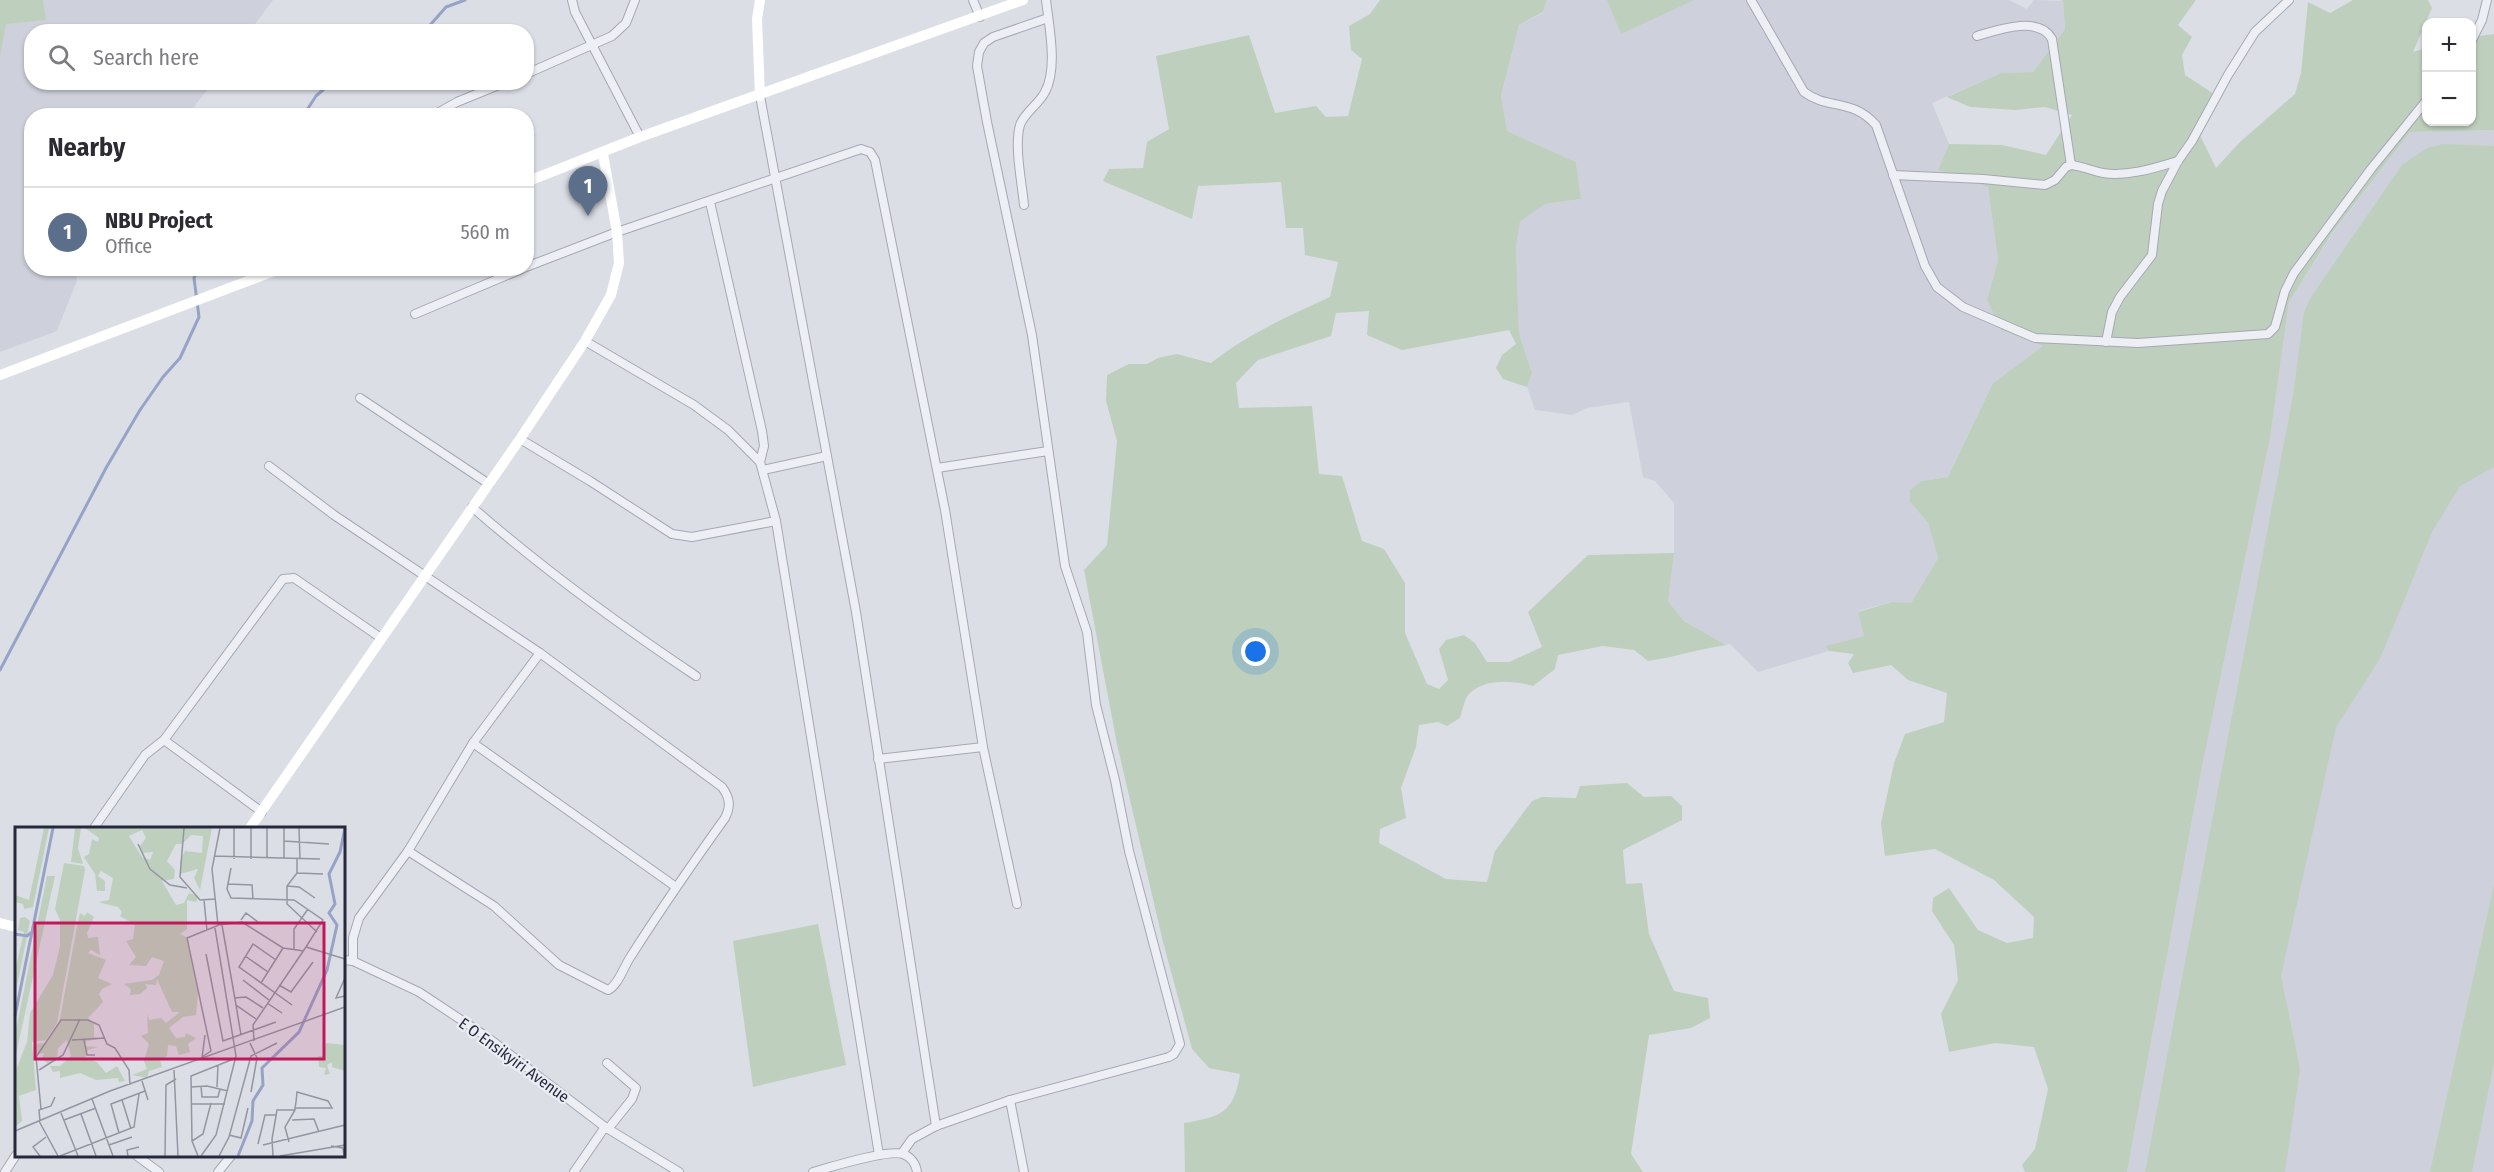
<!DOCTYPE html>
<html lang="en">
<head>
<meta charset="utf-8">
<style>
  :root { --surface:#fff; --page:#f7f7f7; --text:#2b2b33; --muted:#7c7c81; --line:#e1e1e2; --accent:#cc4940 }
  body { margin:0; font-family:"Fira Sans Condensed",sans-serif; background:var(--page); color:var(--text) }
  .controls { position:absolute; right:18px; top:18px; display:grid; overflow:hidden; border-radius:12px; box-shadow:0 2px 4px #0004 }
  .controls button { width:54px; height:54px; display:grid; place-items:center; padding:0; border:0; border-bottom:2px solid var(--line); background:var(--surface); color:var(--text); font:30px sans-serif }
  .you { position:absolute; left:1256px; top:652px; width:21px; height:21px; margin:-15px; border:4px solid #fff; border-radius:50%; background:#1a73e8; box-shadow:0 0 0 9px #1a73e833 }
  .badge { display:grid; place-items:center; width:39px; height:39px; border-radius:50%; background:var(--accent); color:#fff; font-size:20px; font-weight:700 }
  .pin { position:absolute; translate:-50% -50px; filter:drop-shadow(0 2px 3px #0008) }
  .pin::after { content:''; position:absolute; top:32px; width:21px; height:18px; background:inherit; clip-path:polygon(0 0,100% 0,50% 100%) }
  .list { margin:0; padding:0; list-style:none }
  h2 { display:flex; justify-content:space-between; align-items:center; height:78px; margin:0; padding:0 24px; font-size:26px }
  h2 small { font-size:20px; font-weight:400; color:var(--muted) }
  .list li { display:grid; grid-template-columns:39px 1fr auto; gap:18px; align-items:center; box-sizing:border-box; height:90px; padding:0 24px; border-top:2px solid var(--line) }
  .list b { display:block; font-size:22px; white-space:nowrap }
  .list p { margin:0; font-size:20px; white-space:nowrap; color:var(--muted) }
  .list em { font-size:20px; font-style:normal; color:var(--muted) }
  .icon { flex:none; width:33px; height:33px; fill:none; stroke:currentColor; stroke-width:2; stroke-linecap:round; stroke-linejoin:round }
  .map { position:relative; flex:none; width:2494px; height:1172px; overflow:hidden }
  .search { position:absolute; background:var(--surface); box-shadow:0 2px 4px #0004; left:24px; top:24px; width:510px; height:66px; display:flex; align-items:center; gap:15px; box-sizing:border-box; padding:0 21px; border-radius:24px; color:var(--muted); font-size:22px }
  .panel { position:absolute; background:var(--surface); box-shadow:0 2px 4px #0004; left:24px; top:108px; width:510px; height:168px; border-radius:24px }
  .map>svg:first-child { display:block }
  .built { fill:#ced0db }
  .green { fill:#bed0bd }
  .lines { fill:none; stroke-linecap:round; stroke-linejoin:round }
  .stream { stroke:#97a3c6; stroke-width:3 }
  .street-casing { stroke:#a5a8b3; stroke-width:10 }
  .street { stroke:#eeeff5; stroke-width:8 }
  .secondary { stroke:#fff; stroke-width:10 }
  .labels { text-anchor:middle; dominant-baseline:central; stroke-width:4.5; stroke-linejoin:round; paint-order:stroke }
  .street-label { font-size:16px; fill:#26293c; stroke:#ebedf4 }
  .inset-river { fill:none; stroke:#97a3c6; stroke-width:3 }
  .inset-road { fill:none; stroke:#9396a2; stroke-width:1.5 }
  .view { fill:#c2185b; fill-opacity:0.15; stroke:#c2185b; stroke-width:3 }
  .inset-edge { fill:none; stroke:#26293c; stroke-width:3 }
</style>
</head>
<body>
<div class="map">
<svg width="2494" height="1172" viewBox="0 0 2494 1172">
  <rect width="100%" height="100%" fill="#dcdee6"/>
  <g class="built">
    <path d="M 0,0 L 273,0 L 250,31 L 32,32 L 32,82 L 212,83 L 188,115 L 32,116 L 32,268 L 78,269 L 76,283 L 57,331 L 0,352 Z"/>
    <path d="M 1547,0 L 2009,0 L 2027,9 L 2034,0 L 2063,1 L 2065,29 L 2033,72 L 2001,73 L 1932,103 L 1949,144 L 1938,170 L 1988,187 L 1998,260 L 1987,300 L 2001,330 L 2044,346 L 1993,383 L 1948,477 L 1922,481 L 1910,502 L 1928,523 L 1938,558 L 1911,603 L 1892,602 L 1858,611 L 1864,636 L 1827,646 L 1829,651 L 1758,672 L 1730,644 L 1726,645 L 1684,621 L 1668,601 L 1674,553 L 1674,503 L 1655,481 L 1643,477 L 1629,402 L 1587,408 L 1572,415 L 1535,410 L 1527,387 L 1532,373 L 1519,333 L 1516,247 L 1520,222 L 1545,204 L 1581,199 L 1576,162 L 1507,131 L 1501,97 L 1519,25 L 1543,13 Z"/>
    <path d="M 2494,130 L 2494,1172 L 2127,1172 L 2201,772 L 2270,438 L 2289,302 L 2333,233 L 2410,132 Z"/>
  </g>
  <g class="green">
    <path d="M 0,0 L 43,0 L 46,20 L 6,24 L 0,57 Z"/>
    <path d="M 1380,0 L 1547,0 L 1543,12 L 1519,25 L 1501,96 L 1507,131 L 1576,162 L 1581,199 L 1545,204 L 1520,222 L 1516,247 L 1519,333 L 1532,373 L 1527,387 L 1503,379 L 1496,368 L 1502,355 L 1516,344 L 1509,330 L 1402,350 L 1367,335 L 1369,311 L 1336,313 L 1331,336 L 1258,360 L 1236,383 L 1239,408 L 1312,406 L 1319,474 L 1342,476 L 1362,541 L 1384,549 L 1405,583 L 1405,633 L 1427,684 L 1439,689 L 1448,680 L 1439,649 L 1446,640 L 1464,635 L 1475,643 L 1487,662 L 1509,662 L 1542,647 L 1528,612 L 1588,555 L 1674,553 L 1668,601 L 1684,621 L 1726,645 C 1699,649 1675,657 1648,661 L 1634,650 L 1603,646 L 1558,655 L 1555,669 L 1533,686 C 1513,680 1483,678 1468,695 C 1464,701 1462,712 1460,718 L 1447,726 L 1438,722 L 1419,725 L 1416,747 L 1401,788 L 1406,818 L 1380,829 L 1379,843 L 1446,879 L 1487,882 L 1495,851 L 1532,801 L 1542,797 L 1576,798 L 1580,786 L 1627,783 L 1644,797 L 1671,796 L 1682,806 L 1682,820 L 1623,850 L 1626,884 L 1642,883 L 1649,934 L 1674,991 L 1708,998 L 1710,1018 L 1691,1028 L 1649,1035 L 1631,1154 L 1643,1172 L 1185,1172 L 1184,1123 C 1220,1117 1234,1113 1240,1074 L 1209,1068 L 1192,1049 L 1163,942 L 1117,744 L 1084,570 L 1107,545 L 1117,441 L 1106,401 L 1107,375 L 1129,364 L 1147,364 L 1158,358 L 1177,354 L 1211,363 C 1248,334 1288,316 1330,297 L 1338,262 L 1305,255 L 1303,228 L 1286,228 L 1281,182 L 1198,186 L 1192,219 L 1103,181 L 1109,169 L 1143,168 L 1147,142 L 1169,129 L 1156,56 L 1249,35 L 1275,113 L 1316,106 L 1326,117 L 1348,116 L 1362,59 L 1351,50 L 1349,26 L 1370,14 Z"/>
    <path d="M 1607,0 L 1694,0 L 1621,34 Z"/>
    <path d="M 2060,0 L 2196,0 L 2178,25 L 2192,37 L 2182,55 L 2185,75 L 2214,94 L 2195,125 L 2216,168 L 2240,142 L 2295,94 L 2301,73 L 2308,2 L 2330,13 L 2353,0 L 2428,0 L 2432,8 L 2413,52 L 2426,48 L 2426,122 L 2472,122 L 2472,37 L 2494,34 L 2494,130 L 2410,132 L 2333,232 L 2289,302 L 2270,438 L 2201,772 L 2127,1172 L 2025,1172 L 2022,1165 L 2035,1149 L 2048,1089 L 2034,1047 L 1995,1043 L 1949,1052 L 1941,1014 L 1958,980 L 1954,945 L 1932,911 L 1933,898 L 1949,888 L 1978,930 L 2007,943 L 2033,938 L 2034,917 L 1994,880 L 1935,849 L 1885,856 L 1881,823 L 1894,763 L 1905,734 L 1944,722 L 1947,693 L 1908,680 L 1891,665 L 1853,673 L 1848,663 L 1854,654 L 1829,651 L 1826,646 L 1864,636 L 1858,612 L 1892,602 L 1911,603 L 1938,558 L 1928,523 L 1910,502 L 1910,490 L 1922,481 L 1948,477 L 1993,383 L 2043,346 L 2001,330 L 1987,300 L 1998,260 L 1988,187 L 1938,170 L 1949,144 L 2002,145 L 2046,155 L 2072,115 L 2045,107 L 2015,110 L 1970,107 L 1947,97 L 2001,73 L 2033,72 L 2065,29 L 2063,1 Z"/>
    <path d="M 2443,144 L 2494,146 L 2494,467 L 2460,486 L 2432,532 L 2380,659 L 2336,727 L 2281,976 L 2300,1069 L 2285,1172 L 2145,1172 L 2293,396 L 2304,312 L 2311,297 L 2402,165 L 2427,148 Z"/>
    <path d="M 2494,885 L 2494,1063 L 2472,1172 L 2430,1172 Z"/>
    <path d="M 818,924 L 846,1065 L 753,1087 L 733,941 Z"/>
  </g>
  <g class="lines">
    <g class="stream">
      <path d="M 424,32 L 446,7 L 465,0"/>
      <path d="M 303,116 L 316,96 L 332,82"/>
      <path d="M 0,670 L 106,468 L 140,410 L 163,377 L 180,358 L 199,317 L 194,278 L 198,268"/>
    </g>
    <g class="street-casing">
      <g id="street">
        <path d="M 572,0 L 575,12 L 640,137"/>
        <path d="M 973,0 L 980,17"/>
        <path d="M 1751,0 L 1804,92 C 1828,110 1852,98 1876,125 L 1925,266 L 1937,287 L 1963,307 L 2035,338 L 2138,343 L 2268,334 L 2275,327 L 2285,291 L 2294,273 L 2371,169 L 2426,101"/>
        <path d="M 1977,36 C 1997,30 2039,15 2052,39 L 2071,165"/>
        <path d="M 2472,40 L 2482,20 L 2487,0"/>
        <path d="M 526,74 L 612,36 L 626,23 L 635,0"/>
        <path d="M 760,96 L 856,612 L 936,1126"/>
        <path d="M 432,116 L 457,102 L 506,82"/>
        <path d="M 1893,175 L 1983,179 L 2045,185 L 2055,180 L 2066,167 L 2071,165 C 2082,166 2092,171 2103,173 C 2127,177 2155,168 2178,161"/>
        <path d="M 710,202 L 762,431 L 764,446 L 760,462"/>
        <path d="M 1024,205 C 1022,183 1014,146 1020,125 C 1024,113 1039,104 1045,92 C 1058,68 1049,26 1046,0"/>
        <path d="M 526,267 L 617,232 L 861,149 L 870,152 L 875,160 L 945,510 L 983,747 L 1017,904"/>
        <path d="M 415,314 L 524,268"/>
        <path d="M 585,341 L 694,405 L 728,430 L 760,462 L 776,521 L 879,1155"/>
        <path d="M 2106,342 L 2112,312 L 2120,297 L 2152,255 L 2158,204 L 2162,191 L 2178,161 L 2192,141 L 2228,75 L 2255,32 L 2289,0"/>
        <path d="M 360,398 L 489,484"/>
        <path d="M 520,439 L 590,481 L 672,534 L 692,537 L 776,521"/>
        <path d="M 269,466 L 334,515 L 540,653 L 722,787 C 730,798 731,806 725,818 C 692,864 661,909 631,956 C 624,966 618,986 608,990 L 559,965 L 494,906 L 408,851"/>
        <path d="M 937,468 L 1048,451"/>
        <path d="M 763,470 L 827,456"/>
        <path d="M 472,507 C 543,569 618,624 696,676"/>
        <path d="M 164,740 L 262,812"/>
        <path d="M 473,743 L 676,887"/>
        <path d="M 878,759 L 983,747"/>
        <path d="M 94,828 L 145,755 L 164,740 L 283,579 L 294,578 L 381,638"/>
        <path d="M 344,960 L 353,961 L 419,992 L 487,1037 L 605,1127 L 679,1172"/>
        <path d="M 353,961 L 353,938 L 359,918 L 408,851 L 473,743 L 540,653"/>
        <path d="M 607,1063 L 636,1088 L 632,1099 L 608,1129"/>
        <path d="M 1010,1100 L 1024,1172"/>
        <path d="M 902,1153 L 912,1139 L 936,1126 L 1010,1100 L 1169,1057 L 1174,1054 L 1180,1044 L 1129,851 L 1115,780 L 1096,705 L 1087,632 L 1065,566 L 1032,335 L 987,122 L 977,66 L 979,52 L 984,43 L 993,37 L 1048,18"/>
        <path d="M 137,1156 L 159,1172"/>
        <path d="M 5,1172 L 16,1155"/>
        <path d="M 218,1172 L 231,1156"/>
        <path d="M 574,1172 L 605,1127"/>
        <path d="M 813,1172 C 831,1167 888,1149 903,1154 C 911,1157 916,1164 917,1172"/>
      </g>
    </g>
    <use href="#street" class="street"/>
    <g class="secondary">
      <path d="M 760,0 L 757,19 L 760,96"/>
      <path d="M 526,182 L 640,137 L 1023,0"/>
      <path d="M 0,375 L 282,268"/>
      <path d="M 250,828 L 520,439 L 585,341 L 611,295 L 619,263 L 617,232 L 603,154"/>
      <path d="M 0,923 L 16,927"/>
    </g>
  </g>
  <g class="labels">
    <g class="street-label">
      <text transform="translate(514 1060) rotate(36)">E O Ensikyiri Avenue</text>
    </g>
  </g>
  <g transform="translate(15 827)">
    <rect width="330" height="330" fill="#dcdee6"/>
    <path d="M 29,1 L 34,1 L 18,80 L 9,82 L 8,77 L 0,75 L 0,68 L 14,73 ZM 60,1 L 66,1 L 63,21 L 68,37 L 56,35 ZM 70,1 L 197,1 L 185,63 L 179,51 L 183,42 L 165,47 L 165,35 L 170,24 L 187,26 L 188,9 L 176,8 L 167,17 L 161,17 L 152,34 L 160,43 L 159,52 L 147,54 L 161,78 L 169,76 L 174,66 L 183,69 L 181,75 L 172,73 L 172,102 L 165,107 L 171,110 L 183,166 L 181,188 L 168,190 L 154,201 L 161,211 L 170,210 L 171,206 L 181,211 L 173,217 L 175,225 L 164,228 L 161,219 L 153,218 L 152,229 L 145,233 L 147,240 L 134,244 L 132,251 L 117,248 L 132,242 L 129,234 L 134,217 L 126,209 L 133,206 L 132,187 L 134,193 L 146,191 L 151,196 L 165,185 L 157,185 L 142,152 L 141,158 L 130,157 L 132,161 L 125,167 L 115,168 L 116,162 L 109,157 L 137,153 L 144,148 L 149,134 L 137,130 L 131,139 L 114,138 L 121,130 L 111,114 L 118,112 L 120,98 L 105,89 L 107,85 L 103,80 L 83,75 L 94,73 L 98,51 L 86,44 L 83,49 L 90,54 L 90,64 L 82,64 L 80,47 L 69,30 L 74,27 L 77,12 L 83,15 L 84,11 ZM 127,3 L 131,11 L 125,19 L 128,26 L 138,25 L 135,33 L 127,30 L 114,9 ZM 49,36 L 69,39 L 70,43 L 42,196 L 31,213 L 17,215 L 21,263 L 4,269 L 7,294 L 0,300 L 1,243 L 12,215 L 15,186 L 38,148 L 45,119 L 45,93 L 40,82 ZM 32,49 L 40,49 L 0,232 L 0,208 ZM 72,85 L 79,90 L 72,106 L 73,111 L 83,110 L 85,128 L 76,123 L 73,126 L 91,133 L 83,151 L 97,157 L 87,162 L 84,167 L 88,175 L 73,191 L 79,197 L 79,210 L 84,212 L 72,214 L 69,219 L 83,220 L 73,223 L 70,231 L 82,235 L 91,246 L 102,239 L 110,254 L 104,255 L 103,251 L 81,253 L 65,246 L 45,251 L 45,244 L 38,245 L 35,239 L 45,239 L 56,229 L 52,213 L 43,221 L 42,231 L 33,237 L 27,231 L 29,226 L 19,228 L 19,217 L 30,216 L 44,197 L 63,94 L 65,86 L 70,89 ZM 10,90 L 15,94 L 0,169 L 0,144 L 9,105 L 3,103 L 5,91 ZM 311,216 L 330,218 L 330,244 L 317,240 L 317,235 L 312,238 L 315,247 L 309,248 L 311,241 L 304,240 L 303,229 L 308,229 Z" fill="#bed0bd" fill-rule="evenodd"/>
    <path class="inset-river" d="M 0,107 L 12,109 L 17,105M 0,189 L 38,1M 223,329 L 237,294 L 238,274 L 248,258 L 247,241 L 284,205 L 312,143 L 322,98 L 314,86 L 320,77 L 314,47 L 325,25 L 330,1"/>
    <path class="inset-road" d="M 169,1 L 165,50 L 185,73 L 200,72M 205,1 L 197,42 L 203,98 L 227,95 L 268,121 L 289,124M 219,1 L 219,32M 269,1 L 269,32M 284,1 L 285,32M 269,14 L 314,17M 123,17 L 135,42 L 155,58 L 172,61M 199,29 L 305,32M 252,30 L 252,1M 236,32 L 236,1M 282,32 L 282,46 L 272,59 L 272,77 L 302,105M 216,41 L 212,62 L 216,71 L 279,73 L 308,93 L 291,120M 282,46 L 308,47M 213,57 L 237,58 L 238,72M 272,59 L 284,60 L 300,71M 189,73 L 192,104M 226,93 L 231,86 L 243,95M 207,98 L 221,178 L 241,192M 279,122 L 279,102 L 293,82M 191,127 L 208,214 L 261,195M 230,129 L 253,145M 261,133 L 238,117 L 224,140 L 277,178M 330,151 L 321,171 L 330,169M 228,153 L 254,173M 246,156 L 268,121M 264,158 L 276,165 L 298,135M 219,171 L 231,170 L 248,181M 252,176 L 267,186M 221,178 L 226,208M 57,213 L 90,211M 69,213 L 72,228 L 80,228M 239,214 L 238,198 L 291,120 L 330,132M 235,216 L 242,231 L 236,265M 187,230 L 196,224 L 172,111 L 204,98M 187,231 L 190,208M 24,243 L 48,228 L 65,192M 159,243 L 163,329M 127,254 L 133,273M 186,259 L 187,270 L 203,270 L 205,262M 176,260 L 192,259 L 213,264M 202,260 L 203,238M 77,272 L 98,329M 107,273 L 116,302M 176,277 L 210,277M 26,282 L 21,230 L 46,193 L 73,193 L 84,198 L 92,217 L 100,221 L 114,243 L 115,258M 46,286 L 63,329M 66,287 L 81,329M 49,293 L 81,281M 277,293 L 299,292 L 304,305M 24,294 L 43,329M 25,294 L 24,283 L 36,279 L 40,270M 0,304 L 95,264 L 330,180M 104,306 L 96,277 L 130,264M 214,308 L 226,311 L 233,281M 177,314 L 188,307 L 196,276M 274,315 L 270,300 L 280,283 L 280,281 L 281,275 L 282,265 L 313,274 L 317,281 L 280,281M 243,317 L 250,288 L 261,288M 94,318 L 117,310M 248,318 L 330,298M 316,319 L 328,321 L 329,329M 25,329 L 18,320 L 31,310M 45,329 L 119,300 L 124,267M 113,329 L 112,323 L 124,320M 150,329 L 151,258 L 161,252M 183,329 L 177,314 L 176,249 L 221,231M 186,329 L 201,308 L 221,229 L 200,101M 204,329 L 214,310 L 236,229 L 262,216M 258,329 L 257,312 L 262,283 L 280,283M 265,329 L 330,318"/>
    <path class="view" d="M 20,96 L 309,96 L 309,232 L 20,232 Z"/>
    <rect width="330" height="330" class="inset-edge"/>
  </g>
</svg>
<div class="controls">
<button>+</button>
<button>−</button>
</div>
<div class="you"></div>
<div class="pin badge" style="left:588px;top:216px;background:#5c6f8a">1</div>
<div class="search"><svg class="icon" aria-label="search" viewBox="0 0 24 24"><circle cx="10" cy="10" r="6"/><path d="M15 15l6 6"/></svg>Search here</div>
<section class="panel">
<h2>Nearby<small></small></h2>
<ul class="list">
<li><span class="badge" style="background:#5c6f8a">1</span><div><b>NBU Project</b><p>Office</p></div><em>560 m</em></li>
</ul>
</section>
</div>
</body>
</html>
